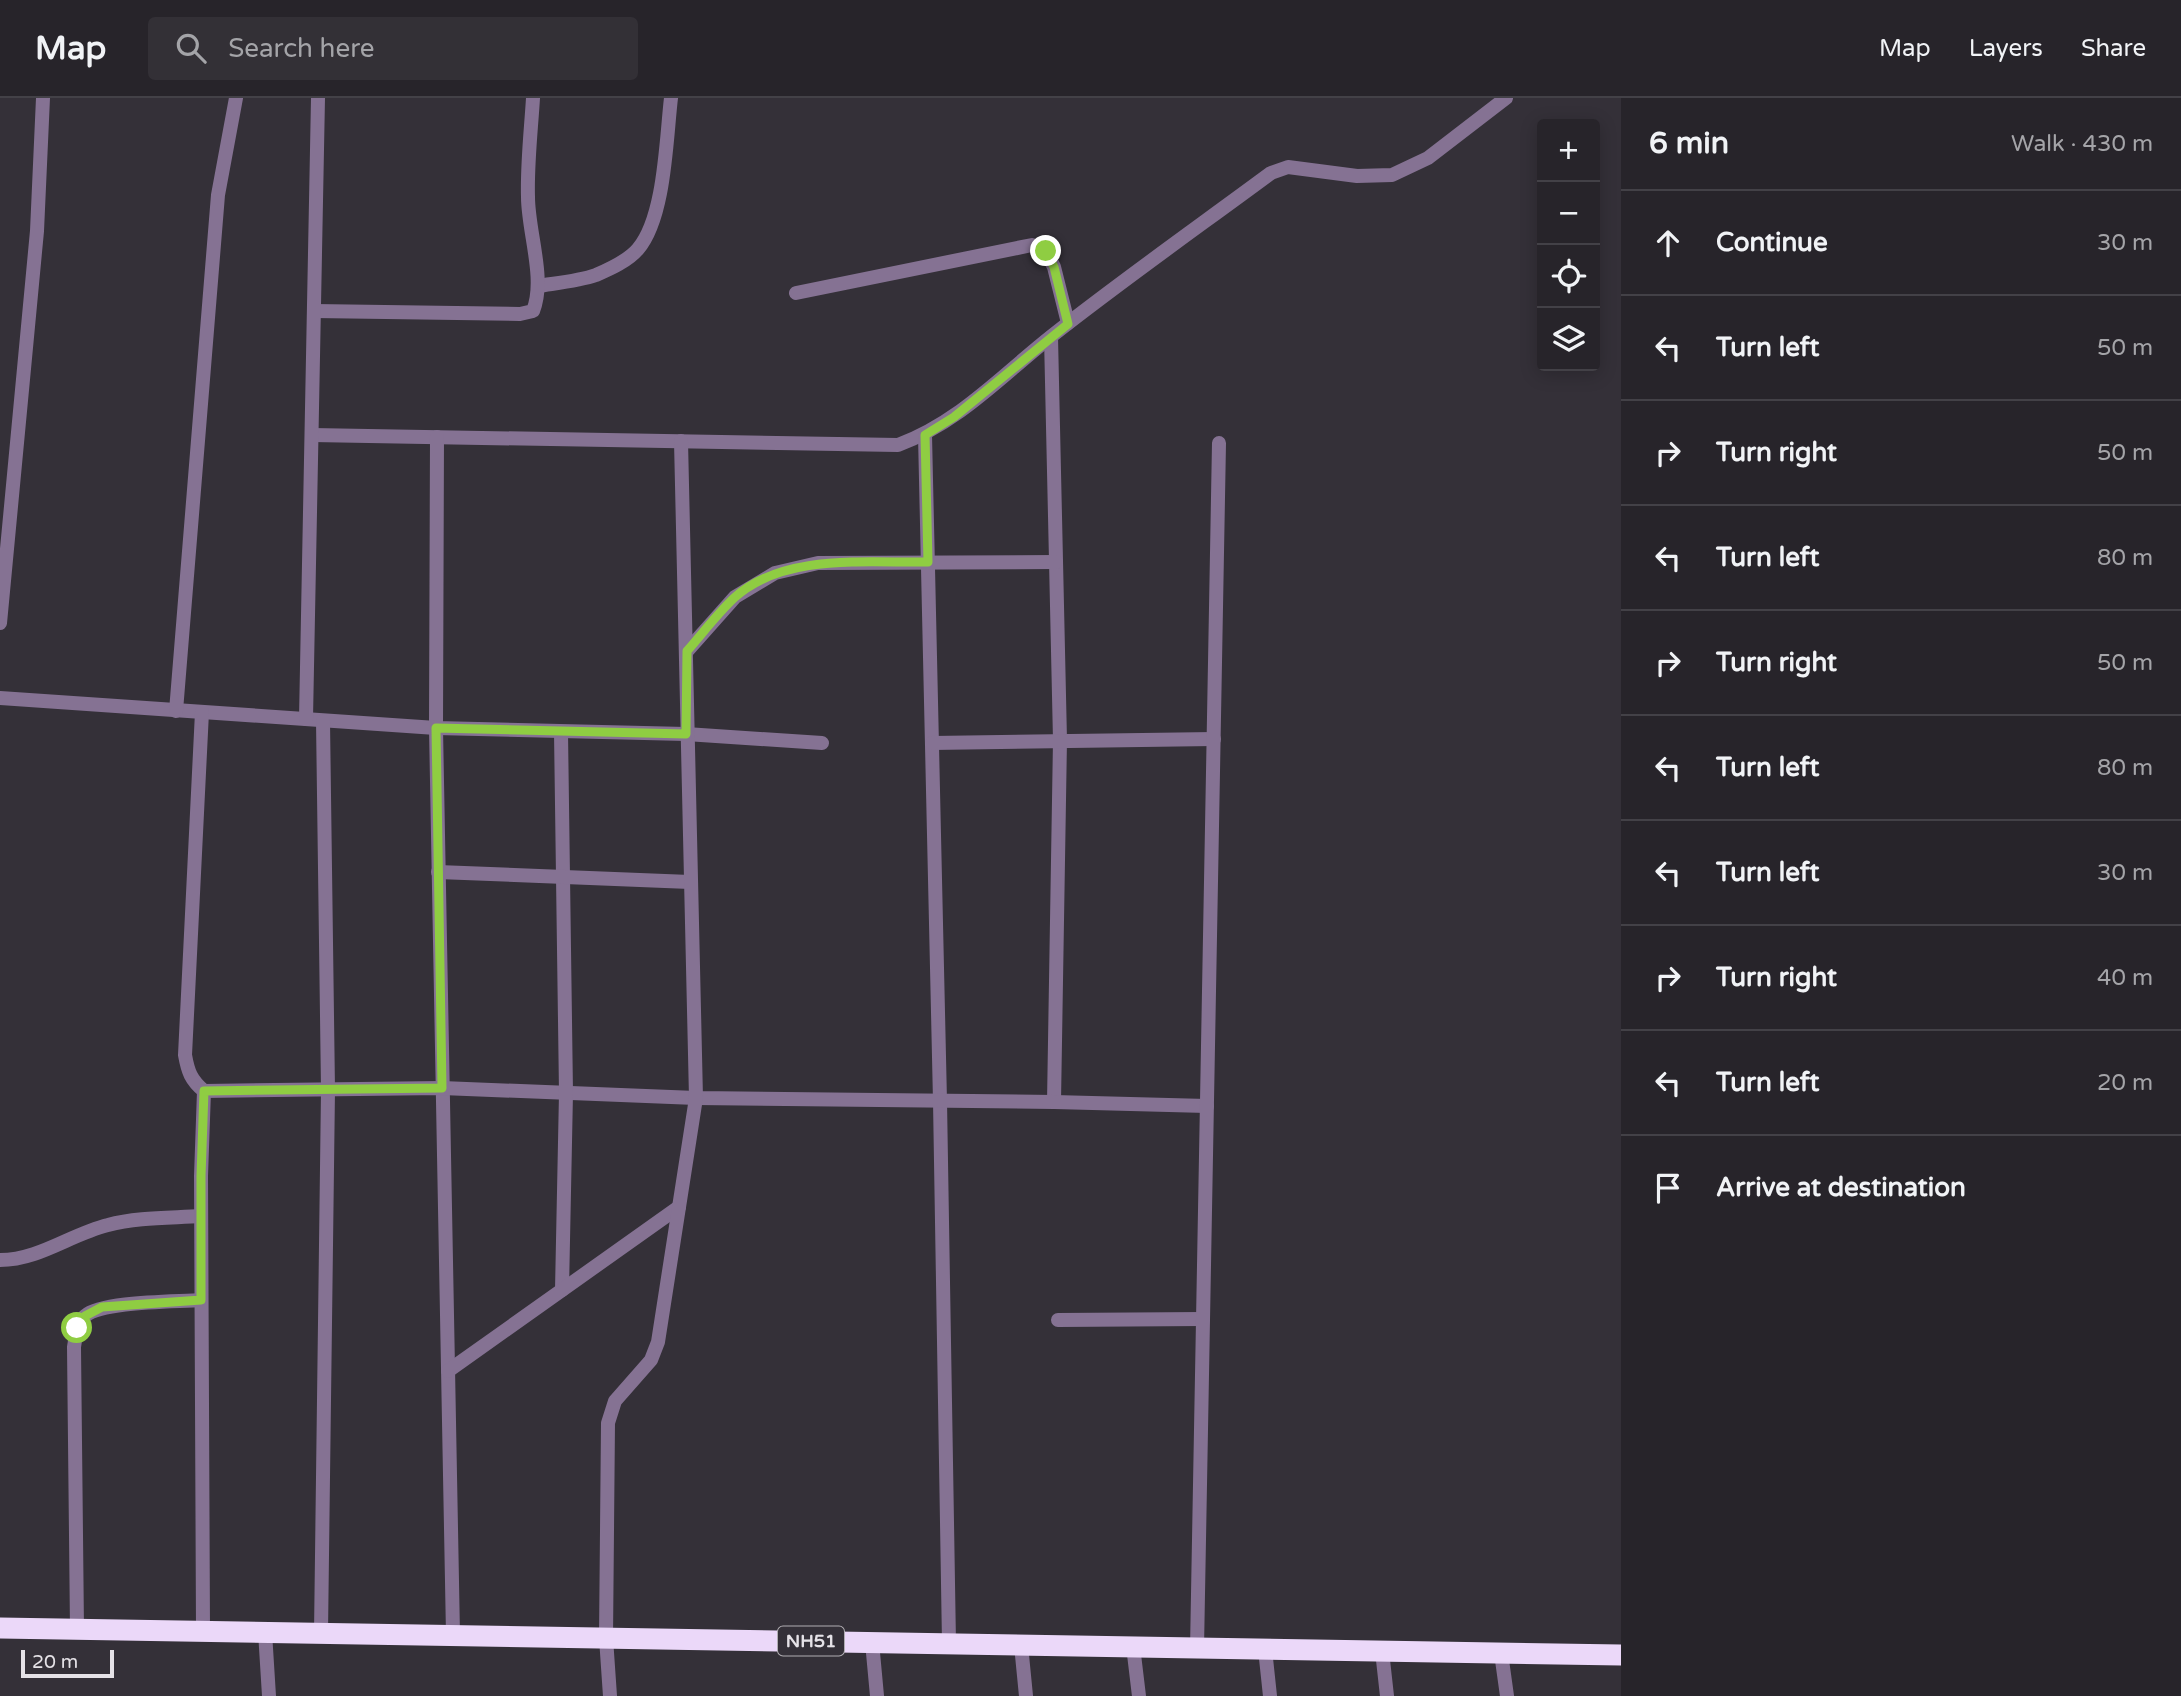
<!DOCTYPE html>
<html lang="en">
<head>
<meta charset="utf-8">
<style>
  :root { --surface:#27242a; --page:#333036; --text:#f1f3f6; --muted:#a4a4a8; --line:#434147 }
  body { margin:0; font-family:"Varela Round",sans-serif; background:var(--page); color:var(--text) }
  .controls { position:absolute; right:21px; top:21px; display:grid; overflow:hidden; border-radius:7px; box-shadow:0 4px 18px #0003 }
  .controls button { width:63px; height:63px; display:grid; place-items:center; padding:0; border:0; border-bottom:2px solid var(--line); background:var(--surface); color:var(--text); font:35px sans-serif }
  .scale { position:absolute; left:21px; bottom:18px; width:93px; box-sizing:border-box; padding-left:7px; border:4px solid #e5e2e7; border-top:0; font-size:19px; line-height:24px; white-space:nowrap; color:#e5e2e7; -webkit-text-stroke:5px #343038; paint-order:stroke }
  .stop { position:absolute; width:21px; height:21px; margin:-16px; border:5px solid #8fcd42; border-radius:50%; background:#fff }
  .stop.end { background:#8fcd42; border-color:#fff; box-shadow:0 2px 7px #0008 }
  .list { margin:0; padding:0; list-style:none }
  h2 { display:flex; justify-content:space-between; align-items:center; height:91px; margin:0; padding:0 28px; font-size:30px }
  h2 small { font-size:23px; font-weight:400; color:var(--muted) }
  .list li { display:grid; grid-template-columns:46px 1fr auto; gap:21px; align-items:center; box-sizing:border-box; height:105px; padding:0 28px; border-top:2px solid var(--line) }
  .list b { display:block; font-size:26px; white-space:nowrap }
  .list em { font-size:23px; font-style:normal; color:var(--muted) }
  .icon { flex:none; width:38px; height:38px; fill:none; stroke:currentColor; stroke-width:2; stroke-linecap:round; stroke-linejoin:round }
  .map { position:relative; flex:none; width:1621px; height:1598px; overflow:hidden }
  header { display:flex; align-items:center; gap:42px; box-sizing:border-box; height:98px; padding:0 35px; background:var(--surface); border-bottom:2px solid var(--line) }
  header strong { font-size:33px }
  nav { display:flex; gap:38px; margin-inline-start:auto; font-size:24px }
  .search { width:490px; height:63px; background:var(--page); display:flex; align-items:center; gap:18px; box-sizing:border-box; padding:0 24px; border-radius:7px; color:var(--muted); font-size:26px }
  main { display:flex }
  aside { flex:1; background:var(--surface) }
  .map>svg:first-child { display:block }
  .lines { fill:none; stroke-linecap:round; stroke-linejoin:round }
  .lane { stroke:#857293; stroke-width:14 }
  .street { stroke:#857293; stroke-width:14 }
  .highway { stroke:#ebd8f9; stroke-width:21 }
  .route { stroke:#8fcd42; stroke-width:9 }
  .labels { text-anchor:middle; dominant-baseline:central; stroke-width:5; stroke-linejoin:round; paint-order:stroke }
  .shield { fill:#343038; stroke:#b0adb2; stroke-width:2 }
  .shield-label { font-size:18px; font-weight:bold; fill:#e5e2e7 }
</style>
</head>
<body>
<header>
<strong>Map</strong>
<div class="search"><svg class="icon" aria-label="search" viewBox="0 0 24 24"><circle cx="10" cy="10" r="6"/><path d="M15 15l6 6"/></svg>Search here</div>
<nav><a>Map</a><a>Layers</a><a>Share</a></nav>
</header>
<main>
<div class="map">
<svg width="1621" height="1598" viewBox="0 0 1621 1598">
  <rect width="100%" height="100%" fill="#343038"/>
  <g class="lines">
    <path class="lane" d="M 1058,1222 L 1203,1221"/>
    <g class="street">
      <path d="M 538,188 C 557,185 579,183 596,177 C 610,171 628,163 638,151 C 665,119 666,42 671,0"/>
      <path d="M 796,195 L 1032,147 L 1046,153 L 1054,169 L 1068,225"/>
      <path d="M 314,213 L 520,216 L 533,213 C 546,181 528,134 528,99 C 527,66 531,33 533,0"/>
      <path d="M 1051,239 L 1060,642 L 1054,1004"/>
      <path d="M 312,337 L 898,347 C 960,324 1002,277 1053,237 C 1124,181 1198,129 1271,75 L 1288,69 L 1357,78 L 1392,77 L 1428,60 L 1506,0"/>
      <path d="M 925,337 L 940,1003 L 949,1545"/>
      <path d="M 437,339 L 436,630 L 453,1537"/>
      <path d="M 0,525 L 37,133 L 43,0"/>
      <path d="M 687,553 L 735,499 L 775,475 L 818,465 L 1056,464"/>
      <path d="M 0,600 L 436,630 L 686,636 L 822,645"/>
      <path d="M 176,613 L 218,97 L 236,0"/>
      <path d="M 202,614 L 185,957 C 188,974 191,982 204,993 L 442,990 L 696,1000 L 1054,1004 L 1207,1008"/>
      <path d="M 306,621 L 318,0"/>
      <path d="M 561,634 L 566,995 L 562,1192"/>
      <path d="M 932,645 L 1214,641"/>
      <path d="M 438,774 L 690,784"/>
      <path d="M 0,1162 C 39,1162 71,1136 108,1127 C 137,1119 171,1120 201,1118"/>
      <path d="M 448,1273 L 679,1109"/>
      <path d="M 77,1531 L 74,1249 C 76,1238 76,1225 85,1218 C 102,1203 176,1204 201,1202"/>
      <path d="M 203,1533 L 201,1078 L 204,993"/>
      <path d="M 265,1534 L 269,1598"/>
      <path d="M 321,1535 L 328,992 L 323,623"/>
      <path d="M 872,1544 L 877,1598"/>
      <path d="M 1021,1547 L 1026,1598"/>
      <path d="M 1133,1548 L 1139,1598"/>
      <path d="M 1197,1551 L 1219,345"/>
      <path d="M 1265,1551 L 1270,1598"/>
      <path d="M 1382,1553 L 1387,1598"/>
      <path d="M 1501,1555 L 1507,1598"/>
      <path d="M 610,1598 L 606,1540 L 608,1325 L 615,1303 L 651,1262 L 658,1244 L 696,1000 L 681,343"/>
    </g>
    <path class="highway" d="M 0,1530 L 1621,1557"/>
  </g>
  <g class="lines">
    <path class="route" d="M 77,1230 L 85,1218 L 102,1209 L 201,1202 L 201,1078 L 204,993 L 442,990 L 436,630 L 686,636 L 687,553 C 702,536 717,516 734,500 C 783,455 865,465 928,464 L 925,337 L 954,319 L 1068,226 L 1054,169 L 1046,153"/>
  </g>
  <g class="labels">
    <rect class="shield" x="778" y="1528.5" width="66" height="29" rx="5"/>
    <g class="shield-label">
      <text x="811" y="1543">NH51</text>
    </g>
  </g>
</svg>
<div class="controls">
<button>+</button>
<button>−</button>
<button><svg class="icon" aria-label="locate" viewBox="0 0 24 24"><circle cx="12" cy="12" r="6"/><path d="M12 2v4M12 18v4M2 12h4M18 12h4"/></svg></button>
<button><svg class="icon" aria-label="layers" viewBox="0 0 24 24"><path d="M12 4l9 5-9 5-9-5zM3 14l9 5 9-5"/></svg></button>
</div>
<div class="scale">20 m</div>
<div class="stop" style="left:77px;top:1230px"></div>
<div class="stop end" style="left:1046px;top:153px"></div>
</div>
<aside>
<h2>6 min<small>Walk · 430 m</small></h2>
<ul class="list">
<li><svg class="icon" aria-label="ahead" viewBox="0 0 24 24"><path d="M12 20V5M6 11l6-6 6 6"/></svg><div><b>Continue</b></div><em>30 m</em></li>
<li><svg class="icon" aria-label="left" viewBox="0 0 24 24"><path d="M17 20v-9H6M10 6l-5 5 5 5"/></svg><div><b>Turn left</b></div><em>50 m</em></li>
<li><svg class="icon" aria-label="right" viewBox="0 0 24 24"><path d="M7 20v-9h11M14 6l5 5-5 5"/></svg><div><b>Turn right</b></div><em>50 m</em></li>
<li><svg class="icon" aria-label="left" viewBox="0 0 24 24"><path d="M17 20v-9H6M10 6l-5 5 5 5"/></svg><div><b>Turn left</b></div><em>80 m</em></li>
<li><svg class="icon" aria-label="right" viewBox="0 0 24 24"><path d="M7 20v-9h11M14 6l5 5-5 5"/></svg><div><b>Turn right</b></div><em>50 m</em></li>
<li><svg class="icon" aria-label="left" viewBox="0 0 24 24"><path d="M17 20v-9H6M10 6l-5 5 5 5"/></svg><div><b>Turn left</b></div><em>80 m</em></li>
<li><svg class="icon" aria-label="left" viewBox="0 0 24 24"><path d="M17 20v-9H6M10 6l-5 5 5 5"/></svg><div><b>Turn left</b></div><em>30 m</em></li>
<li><svg class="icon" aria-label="right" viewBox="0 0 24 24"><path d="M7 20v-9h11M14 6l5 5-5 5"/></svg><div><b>Turn right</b></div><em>40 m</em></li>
<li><svg class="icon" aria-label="left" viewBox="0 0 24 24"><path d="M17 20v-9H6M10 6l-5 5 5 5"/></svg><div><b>Turn left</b></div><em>20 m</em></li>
<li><svg class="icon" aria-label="arrive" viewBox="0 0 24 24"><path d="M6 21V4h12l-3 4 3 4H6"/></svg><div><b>Arrive at destination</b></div></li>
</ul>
</aside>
</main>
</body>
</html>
